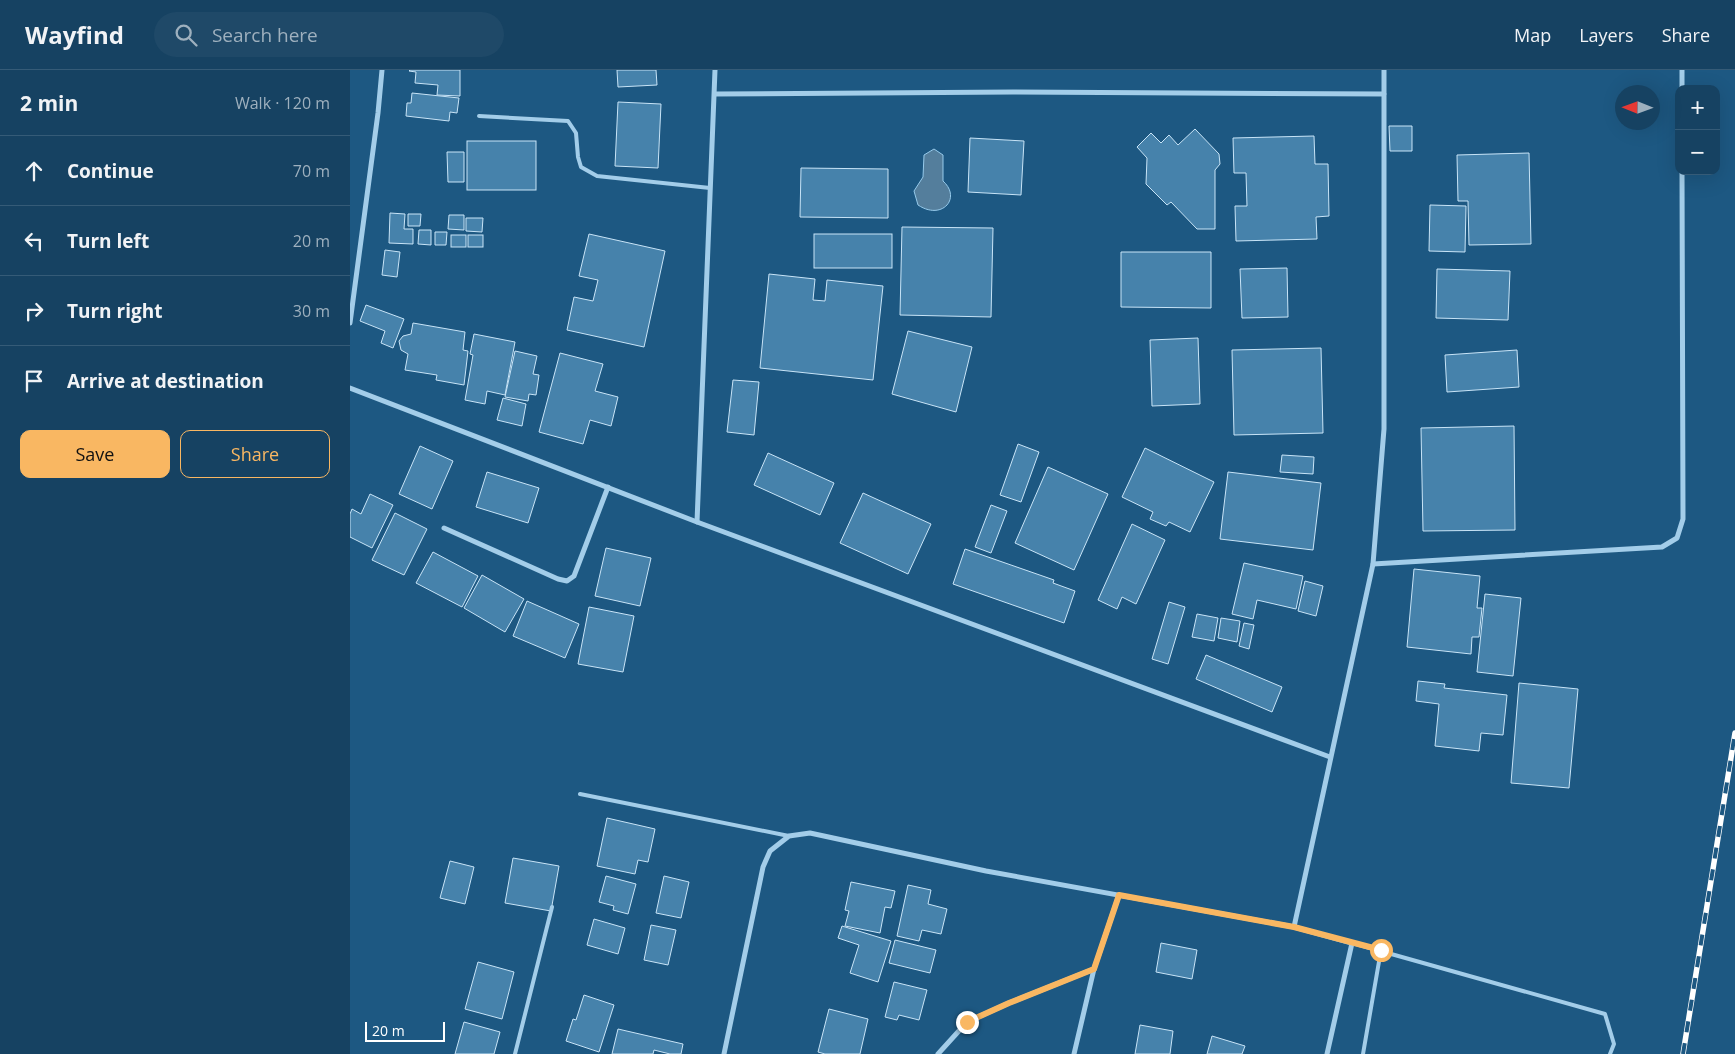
<!DOCTYPE html>
<html lang="en">
<head>
<meta charset="utf-8">
<style>
  :root { --surface:#164262; --page:#1f4968; --text:#f1f3f6; --muted:#9eb0be; --line:#355b77; --accent:#f9b762 }
  body { margin:0; font-family:"Open Sans",sans-serif; background:var(--page); color:var(--text) }
  .controls { position:absolute; right:15px; top:15px; display:grid; overflow:hidden; border-radius:10px; box-shadow:0 5px 20px #0002 }
  .controls button { width:45px; height:45px; display:grid; place-items:center; padding:0; border:0; border-bottom:1px solid var(--line); background:var(--surface); color:var(--text); font:25px sans-serif }
  .compass { position:absolute; left:1265px; top:15px; width:45px; height:45px; border-radius:50%; background:var(--surface); box-shadow:0 5px 20px #0002; rotate:271deg }
  .scale { position:absolute; left:15px; bottom:12px; width:80px; box-sizing:border-box; padding-left:5px; border:2px solid #fff; border-top:0; font-size:14px; line-height:18px; white-space:nowrap; color:#fff; -webkit-text-stroke:4px #1d5882; paint-order:stroke }
  .stop { position:absolute; width:15px; height:15px; margin:-11px; border:4px solid #f9b762; border-radius:50%; background:#fff }
  .stop.end { background:#f9b762; border-color:#fff; box-shadow:0 1px 5px #0008 }
  .list { margin:0; padding:0; list-style:none }
  h2 { display:flex; justify-content:space-between; align-items:center; height:65px; margin:0; padding:0 20px; font-size:21px }
  h2 small { font-size:16px; font-weight:400; color:var(--muted) }
  .list li { display:grid; grid-template-columns:32px 1fr auto; gap:15px; align-items:center; box-sizing:border-box; height:70px; padding:0 20px; border-top:1px solid var(--line) }
  .list b { display:block; font-size:19px; white-space:nowrap }
  .list em { font-size:16px; font-style:normal; color:var(--muted) }
  .actions { display:flex; gap:10px; padding:15px 20px }
  .actions a { flex:1; padding:11px 0; border:1px solid var(--accent); border-radius:10px; text-align:center; font-size:18px; color:var(--accent) }
  .actions .main { background:var(--accent); color:#111 }
  .icon { flex:none; width:28px; height:28px; fill:none; stroke:currentColor; stroke-width:2; stroke-linecap:round; stroke-linejoin:round }
  .map { position:relative; flex:none; width:1385px; height:984px; overflow:hidden }
  header { display:flex; align-items:center; gap:30px; box-sizing:border-box; height:70px; padding:0 25px; background:var(--surface); border-bottom:1px solid var(--line) }
  header strong { font-size:24px }
  nav { display:flex; gap:28px; margin-inline-start:auto; font-size:18px }
  .search { width:350px; height:45px; background:var(--page); display:flex; align-items:center; gap:12px; box-sizing:border-box; padding:0 18px; border-radius:28px; color:var(--muted); font-size:19px }
  main { display:flex }
  aside { flex:1; background:var(--surface) }
  .map>svg:first-child { display:block }
  .water { fill:#547e9c; stroke:#96caeb }
  .building { fill:#4682ab; stroke:#c8e4f7 }
  .lines { fill:none; stroke-linecap:round; stroke-linejoin:round }
  .service { stroke:#a3cde9; stroke-width:4 }
  .minor { stroke:#a3cde9; stroke-width:5 }
  .rail-casing { stroke:#fff; stroke-width:5.5 }
  .rail { stroke:#1d5882; stroke-width:4; stroke-dasharray:11; stroke-linecap:butt }
  .route { stroke:#f9b762; stroke-width:6 }
</style>
</head>
<body>
<header>
<strong>Wayfind</strong>
<div class="search"><svg class="icon" aria-label="search" viewBox="0 0 24 24"><circle cx="10" cy="10" r="6"/><path d="M15 15l6 6"/></svg>Search here</div>
<nav><a>Map</a><a>Layers</a><a>Share</a></nav>
</header>
<main>
<aside>
<h2>2 min<small>Walk · 120 m</small></h2>
<ul class="list">
<li><svg class="icon" aria-label="ahead" viewBox="0 0 24 24"><path d="M12 20V5M6 11l6-6 6 6"/></svg><div><b>Continue</b></div><em>70 m</em></li>
<li><svg class="icon" aria-label="left" viewBox="0 0 24 24"><path d="M17 20v-9H6M10 6l-5 5 5 5"/></svg><div><b>Turn left</b></div><em>20 m</em></li>
<li><svg class="icon" aria-label="right" viewBox="0 0 24 24"><path d="M7 20v-9h11M14 6l5 5-5 5"/></svg><div><b>Turn right</b></div><em>30 m</em></li>
<li><svg class="icon" aria-label="arrive" viewBox="0 0 24 24"><path d="M6 21V4h12l-3 4 3 4H6"/></svg><div><b>Arrive at destination</b></div></li>
</ul>
<div class="actions"><a class="main">Save</a><a>Share</a></div>
</aside>
<div class="map">
<svg width="1385" height="984" viewBox="0 0 1385 984">
  <rect width="100%" height="100%" fill="#1d5882"/>
  <path class="water" d="M 584,79 L 593,85 L 593,111 C 612,128 592,151 568,135 L 564,121 L 573,107 L 574,85 Z"/>
  <g class="building">
    <path d="M 60,0 L 110,0 L 110,26 L 87,25 L 88,15 L 65,13 L 66,2 L 59,1 Z"/>
    <path d="M 267,0 L 306,0 L 307,15 L 268,17 Z"/>
    <path d="M 62,23 L 109,28 L 107,43 L 100,42 L 99,51 L 56,46 L 57,33 L 61,33 Z"/>
    <path d="M 268,32 L 311,34 L 308,98 L 265,96 Z"/>
    <path d="M 1039,56 L 1062,56 L 1062,81 L 1040,81 Z"/>
    <path d="M 845,59 L 869,84 L 870,94 L 865,100 L 865,159 L 847,159 L 821,132 L 817,135 L 796,114 L 797,88 L 787,77 L 801,63 L 811,73 L 819,65 L 828,75 Z"/>
    <path d="M 964,66 L 965,94 L 978,94 L 979,146 L 966,147 L 967,169 L 886,171 L 885,136 L 897,136 L 896,103 L 884,103 L 883,68 Z"/>
    <path d="M 620,68 L 674,71 L 671,125 L 618,122 Z"/>
    <rect x="117" y="71" width="69" height="49"/>
    <path d="M 97,82 L 114,82 L 114,112 L 98,112 Z"/>
    <path d="M 1179,83 L 1181,174 L 1119,175 L 1118,131 L 1108,131 L 1107,85 Z"/>
    <path d="M 451,98 L 538,99 L 538,148 L 450,147 Z"/>
    <path d="M 1080,135 L 1116,136 L 1115,182 L 1079,181 Z"/>
    <path d="M 40,143 L 55,144 L 54,159 L 63,159 L 63,174 L 39,173 Z"/>
    <path d="M 58,144 L 71,144 L 70,156 L 58,156 Z"/>
    <path d="M 99,145 L 114,145 L 114,160 L 98,159 Z"/>
    <path d="M 116,148 L 133,148 L 132,162 L 116,161 Z"/>
    <path d="M 552,157 L 643,158 L 641,247 L 550,245 Z"/>
    <path d="M 69,160 L 81,160 L 81,175 L 68,174 Z"/>
    <path d="M 85,162 L 97,162 L 96,175 L 85,175 Z"/>
    <path d="M 239,164 L 315,181 L 294,277 L 217,260 L 224,227 L 243,231 L 248,210 L 229,206 Z"/>
    <rect x="464" y="164" width="78" height="34"/>
    <rect x="101" y="165" width="15" height="12"/>
    <rect x="118" y="165" width="15" height="12"/>
    <path d="M 35,180 L 50,182 L 47,207 L 32,205 Z"/>
    <path d="M 771,182 L 861,182 L 861,238 L 771,237 Z"/>
    <path d="M 937,198 L 938,247 L 892,248 L 890,199 Z"/>
    <path d="M 1087,199 L 1160,201 L 1158,250 L 1086,248 Z"/>
    <path d="M 419,204 L 465,209 L 463,230 L 475,231 L 477,210 L 533,216 L 523,310 L 410,298 Z"/>
    <path d="M 16,235 L 54,249 L 43,278 L 31,273 L 35,261 L 10,251 Z"/>
    <path d="M 63,253 L 115,262 L 113,280 L 118,281 L 114,315 L 86,310 L 87,305 L 55,300 L 58,284 L 51,280 L 49,271 L 53,266 L 61,264 Z"/>
    <path d="M 558,261 L 622,277 L 606,342 L 542,324 Z"/>
    <path d="M 124,264 L 165,272 L 155,325 L 137,321 L 135,334 L 115,330 L 123,285 L 120,284 Z"/>
    <path d="M 848,268 L 850,334 L 802,336 L 800,270 Z"/>
    <path d="M 971,278 L 973,363 L 884,365 L 882,280 Z"/>
    <path d="M 1167,280 L 1169,317 L 1097,322 L 1095,285 Z"/>
    <path d="M 165,281 L 187,286 L 183,304 L 189,305 L 186,325 L 179,324 L 178,331 L 155,327 Z"/>
    <path d="M 210,283 L 253,294 L 245,321 L 268,327 L 261,356 L 240,350 L 233,374 L 189,362 Z"/>
    <path d="M 383,310 L 409,312 L 404,365 L 377,362 Z"/>
    <path d="M 153,328 L 176,334 L 172,356 L 147,350 Z"/>
    <path d="M 1164,356 L 1165,460 L 1073,461 L 1071,358 Z"/>
    <path d="M 668,374 L 689,382 L 671,432 L 650,425 Z"/>
    <path d="M 70,376 L 103,391 L 82,439 L 49,424 Z"/>
    <path d="M 795,378 L 864,412 L 840,462 L 819,452 L 816,456 L 800,449 L 803,442 L 772,427 Z"/>
    <path d="M 418,383 L 484,413 L 470,445 L 404,415 Z"/>
    <path d="M 932,385 L 964,387 L 963,404 L 930,402 Z"/>
    <path d="M 698,397 L 758,424 L 724,500 L 665,473 Z"/>
    <path d="M 137,402 L 189,418 L 178,453 L 126,437 Z"/>
    <path d="M 878,402 L 971,413 L 963,480 L 870,469 Z"/>
    <path d="M 513,423 L 581,454 L 558,504 L 490,473 Z"/>
    <path d="M 20,424 L 43,435 L 22,478 L 0,467 L 0,444 L 2,439 L 11,444 Z"/>
    <path d="M 641,435 L 657,441 L 641,483 L 625,477 Z"/>
    <path d="M 45,443 L 77,459 L 54,505 L 22,490 Z"/>
    <path d="M 782,454 L 815,470 L 786,534 L 772,527 L 767,539 L 748,530 Z"/>
    <path d="M 256,478 L 301,488 L 290,536 L 245,526 Z"/>
    <path d="M 615,479 L 704,510 L 703,513 L 725,521 L 714,553 L 603,514 Z"/>
    <path d="M 83,482 L 128,506 L 112,537 L 66,513 Z"/>
    <path d="M 894,493 L 953,506 L 946,539 L 907,530 L 903,549 L 882,544 Z"/>
    <path d="M 1064,499 L 1130,506 L 1127,538 L 1132,538 L 1129,567 L 1122,567 L 1121,584 L 1057,577 Z"/>
    <path d="M 132,505 L 174,529 L 155,562 L 114,538 Z"/>
    <path d="M 955,511 L 973,516 L 966,546 L 948,541 Z"/>
    <path d="M 1135,524 L 1171,528 L 1163,606 L 1127,602 Z"/>
    <path d="M 177,531 L 229,554 L 215,588 L 163,566 Z"/>
    <path d="M 819,532 L 835,537 L 818,594 L 802,589 Z"/>
    <path d="M 239,537 L 284,546 L 273,602 L 228,594 Z"/>
    <path d="M 847,544 L 868,548 L 864,571 L 842,567 Z"/>
    <path d="M 871,548 L 890,551 L 887,572 L 868,568 Z"/>
    <path d="M 894,553 L 904,555 L 899,579 L 889,576 Z"/>
    <path d="M 856,585 L 932,617 L 922,642 L 846,609 Z"/>
    <path d="M 1068,611 L 1095,614 L 1094,618 L 1157,625 L 1153,665 L 1131,663 L 1129,681 L 1085,676 L 1089,634 L 1066,631 Z"/>
    <path d="M 1169,613 L 1228,619 L 1219,718 L 1161,713 Z"/>
    <path d="M 257,748 L 305,759 L 298,792 L 288,790 L 285,804 L 247,796 Z"/>
    <path d="M 163,788 L 209,796 L 201,841 L 155,833 Z"/>
    <path d="M 100,791 L 124,797 L 115,834 L 90,828 Z"/>
    <path d="M 256,806 L 286,814 L 278,844 L 263,840 L 264,836 L 249,832 Z"/>
    <path d="M 314,806 L 339,812 L 331,848 L 306,843 Z"/>
    <path d="M 501,812 L 545,821 L 541,838 L 535,837 L 530,863 L 495,856 L 499,841 L 495,840 Z"/>
    <path d="M 558,815 L 581,820 L 578,834 L 597,839 L 591,864 L 572,860 L 569,871 L 547,866 Z"/>
    <path d="M 244,849 L 275,858 L 268,884 L 237,875 Z"/>
    <path d="M 301,855 L 326,860 L 318,895 L 294,890 Z"/>
    <path d="M 492,856 L 541,871 L 528,912 L 500,903 L 509,875 L 488,868 Z"/>
    <path d="M 545,870 L 586,880 L 580,903 L 539,893 Z"/>
    <path d="M 811,873 L 847,880 L 842,909 L 806,902 Z"/>
    <path d="M 128,892 L 164,902 L 152,949 L 115,939 Z"/>
    <path d="M 544,912 L 577,920 L 569,950 L 549,945 L 547,950 L 535,947 Z"/>
    <path d="M 234,925 L 264,935 L 249,982 L 216,971 L 223,949 L 226,950 Z"/>
    <path d="M 479,939 L 518,949 L 510,984 L 475,984 L 468,982 Z"/>
    <path d="M 114,952 L 150,962 L 144,984 L 105,984 Z"/>
    <path d="M 790,955 L 823,961 L 820,984 L 785,984 Z"/>
    <path d="M 268,959 L 333,974 L 331,984 L 320,984 L 304,980 L 303,984 L 262,984 Z"/>
    <path d="M 862,966 L 895,976 L 892,984 L 857,984 Z"/>
  </g>
  <g class="lines">
    <g class="service">
      <path d="M 129,46 L 218,51 L 226,63 L 228,87 L 231,97 L 247,106 L 360,118"/>
      <path d="M 230,724 L 439,766"/>
      <path d="M 1002,873 L 1255,944 L 1264,974 L 1260,984"/>
      <path d="M 165,984 L 202,837"/>
      <path d="M 1013,984 L 1031,880"/>
    </g>
    <g class="minor">
      <path d="M 1332,0 L 1332,19"/>
      <path d="M 365,24 L 663,22 L 1034,24"/>
      <path d="M 0,253 L 28,43 L 32,0"/>
      <path d="M 0,318 L 347,452 L 980,687"/>
      <path d="M 347,452 L 365,0"/>
      <path d="M 94,458 L 208,509 L 217,511 L 224,506 L 258,417"/>
      <path d="M 1023,494 L 1312,477 L 1327,468 L 1333,449 L 1332,101"/>
      <path d="M 944,857 L 1023,494 L 1034,359 L 1034,0"/>
      <path d="M 374,984 L 413,797 L 420,781 L 439,766 L 460,763 L 636,801 L 944,857 L 1002,873 L 977,984"/>
      <path d="M 588,984 L 617,952 L 659,933 L 744,899"/>
      <path d="M 724,984 L 744,899 L 769,825"/>
    </g>
    <g class="rail-casing">
      <path id="rail" d="M 1333,984 L 1385,663"/>
    </g>
    <use href="#rail" class="rail"/>
  </g>
  <g class="lines">
    <path class="route" d="M 617,952 L 659,933 L 744,899 L 769,825 L 944,857 L 1031,880"/>
  </g>
</svg>
<div class="controls">
<button>+</button>
<button>−</button>
</div>
<svg class="compass" viewBox="-18 -18 36 36"><path d="M0-13l5 13h-10z" fill="#e53935"/><path d="M0 13l5-13h-10z" fill="#9eb0be"/></svg>
<div class="scale">20 m</div>
<div class="stop" style="left:1031px;top:880px"></div>
<div class="stop end" style="left:617px;top:952px"></div>
</div>
</main>
</body>
</html>
